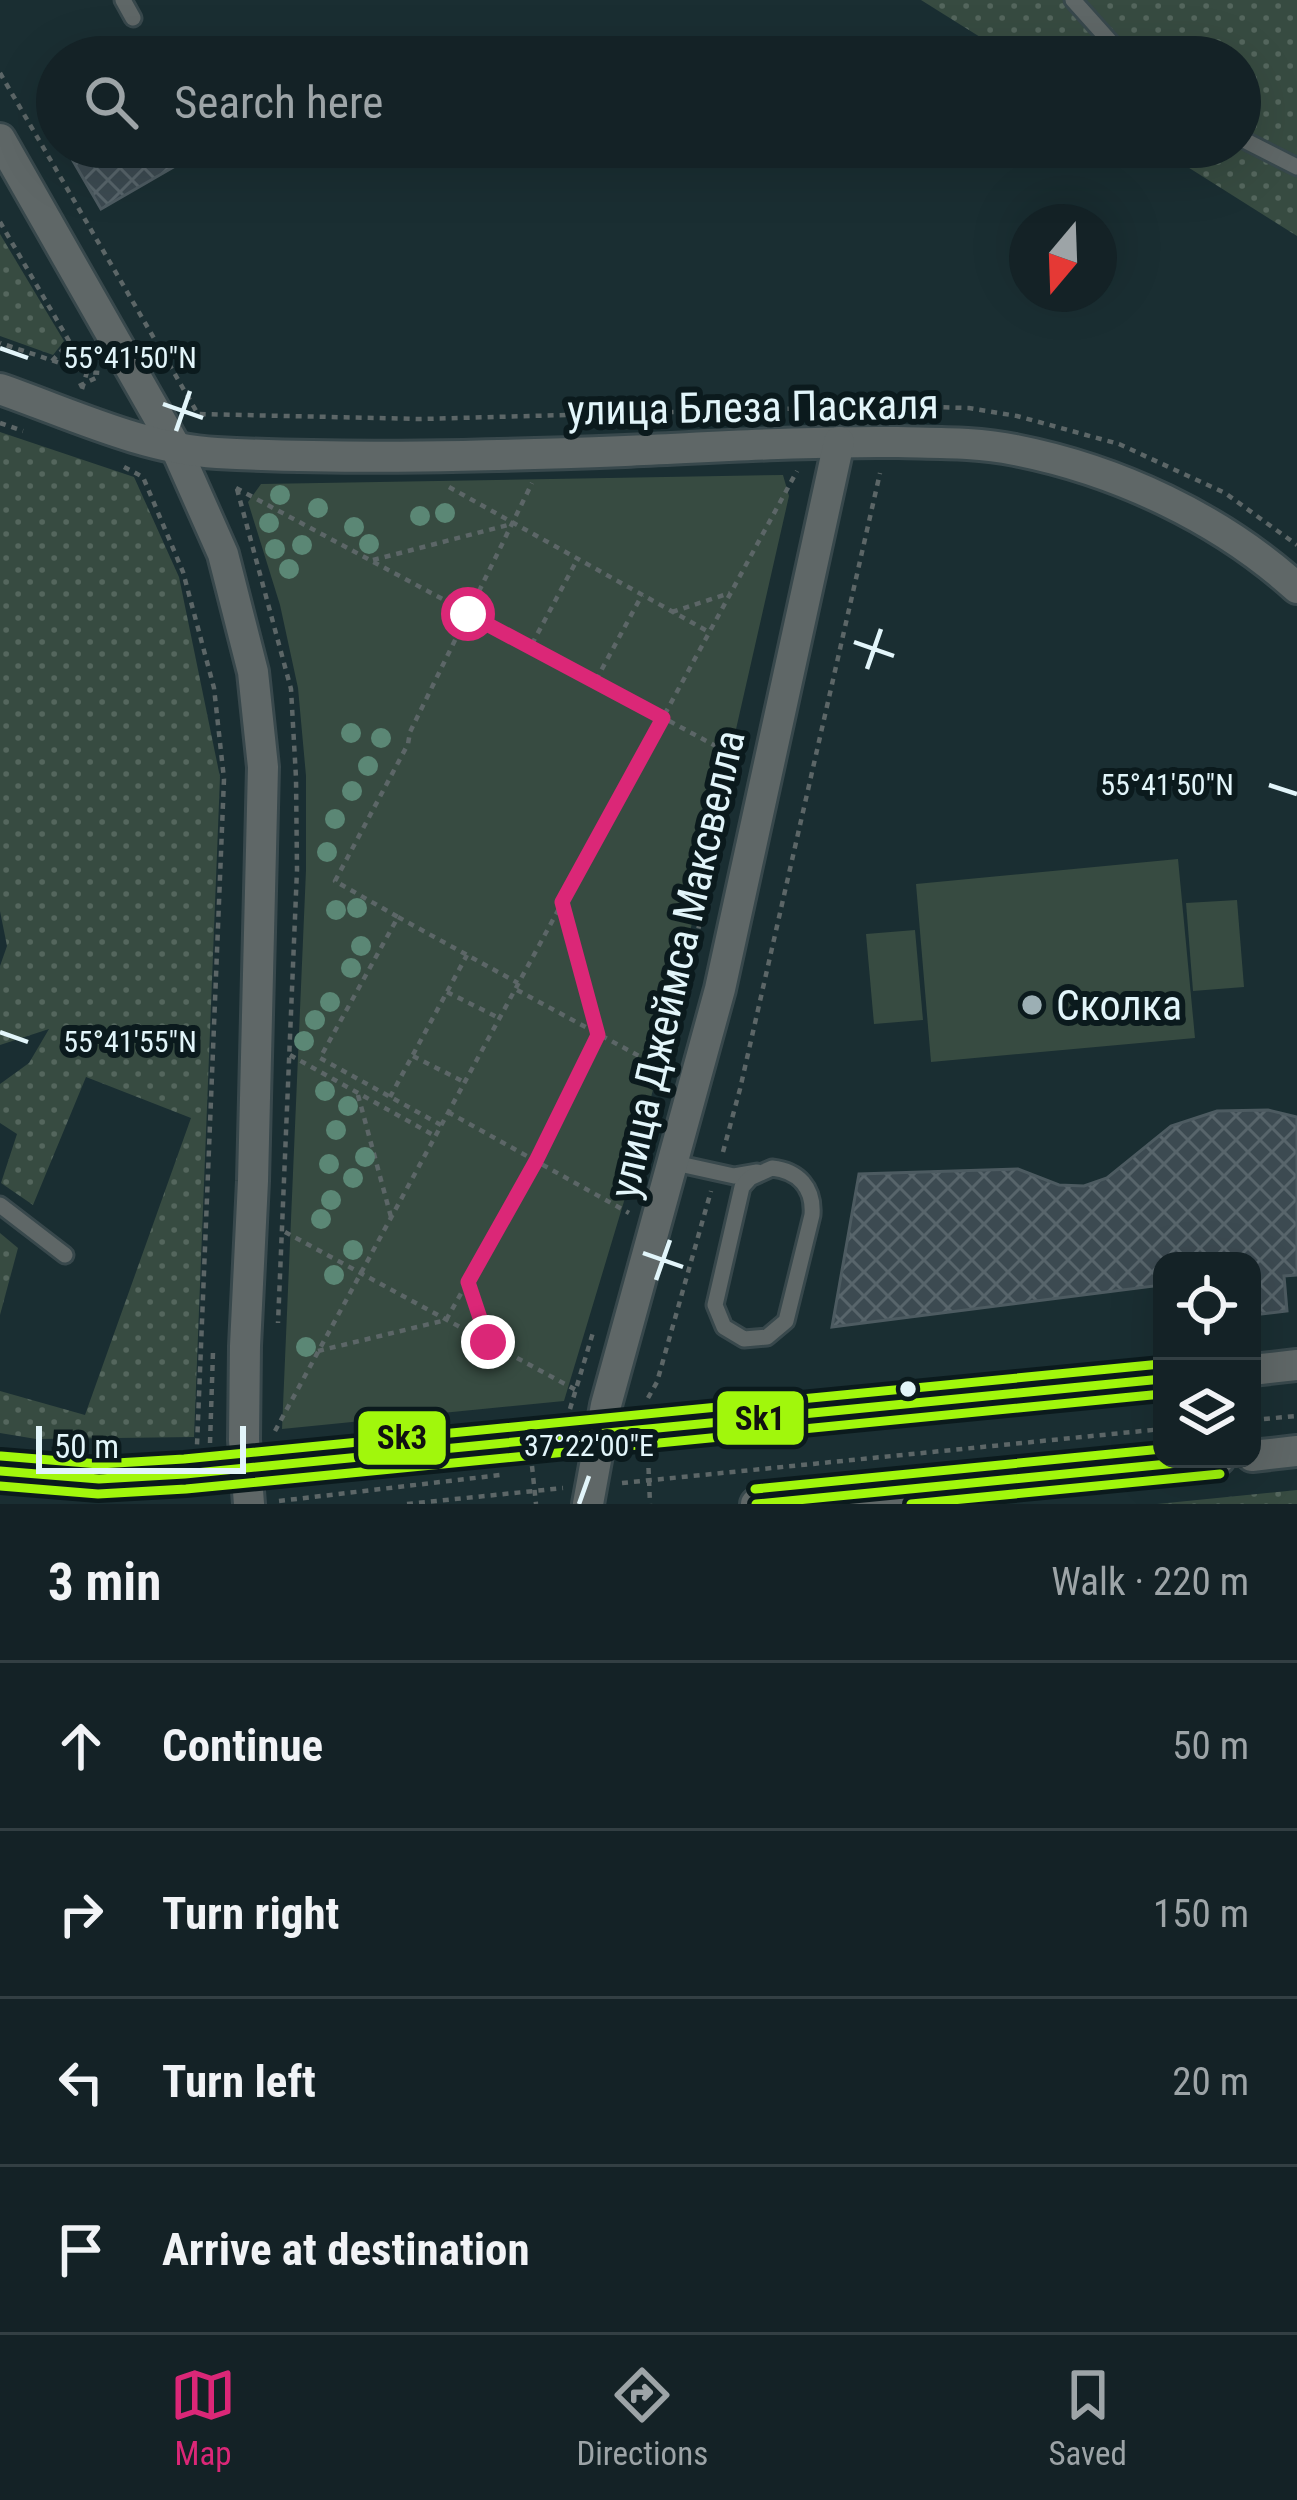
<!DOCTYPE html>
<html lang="en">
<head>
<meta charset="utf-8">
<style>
  :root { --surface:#142226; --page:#1d2a2e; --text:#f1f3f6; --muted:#9da4a7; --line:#333f43; --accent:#db2777 }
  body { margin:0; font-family:"Roboto Condensed",sans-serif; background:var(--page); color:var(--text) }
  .controls { position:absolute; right:36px; bottom:36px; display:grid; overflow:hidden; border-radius:24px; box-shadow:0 12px 48px #0002 }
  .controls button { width:108px; height:108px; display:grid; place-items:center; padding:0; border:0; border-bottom:3px solid var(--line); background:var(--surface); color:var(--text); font:60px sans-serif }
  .compass { position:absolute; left:1009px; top:204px; width:108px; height:108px; border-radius:50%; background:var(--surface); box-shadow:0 12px 48px #0002; rotate:199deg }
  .scale { position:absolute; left:36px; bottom:30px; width:210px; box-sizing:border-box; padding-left:12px; border:6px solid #e2f5fa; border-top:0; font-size:33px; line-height:42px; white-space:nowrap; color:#e2f5fa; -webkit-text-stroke:9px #0b1a1d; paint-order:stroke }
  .stop { position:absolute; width:36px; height:36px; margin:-27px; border:9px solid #db2777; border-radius:50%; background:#fff }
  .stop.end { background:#db2777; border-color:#fff; box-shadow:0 3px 12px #0008 }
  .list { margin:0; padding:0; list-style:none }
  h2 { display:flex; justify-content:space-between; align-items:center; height:156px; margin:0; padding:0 48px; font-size:51px }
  h2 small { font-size:39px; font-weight:400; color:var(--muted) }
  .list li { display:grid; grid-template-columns:78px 1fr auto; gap:36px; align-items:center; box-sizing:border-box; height:168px; padding:0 48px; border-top:3px solid var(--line) }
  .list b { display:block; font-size:45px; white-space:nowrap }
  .list em { font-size:39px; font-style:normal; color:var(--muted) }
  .icon { flex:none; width:66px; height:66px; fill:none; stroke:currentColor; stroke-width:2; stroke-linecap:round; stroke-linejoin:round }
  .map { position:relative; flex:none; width:1297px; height:1504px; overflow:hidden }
  .search { position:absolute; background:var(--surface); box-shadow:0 12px 48px #0002; left:36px; right:36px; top:36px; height:132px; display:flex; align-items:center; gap:30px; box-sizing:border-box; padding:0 42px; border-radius:66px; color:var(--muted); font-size:45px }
  .sheet { height:828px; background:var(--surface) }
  nav { display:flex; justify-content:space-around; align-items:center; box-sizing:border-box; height:168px; border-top:3px solid var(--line); background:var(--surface); font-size:33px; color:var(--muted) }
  nav a { display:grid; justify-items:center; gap:6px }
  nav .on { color:var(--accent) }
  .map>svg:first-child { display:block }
  .grass { fill:url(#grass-dots) }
  .green { fill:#374b41 }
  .building { fill:url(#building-cross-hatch); stroke:#4d5b61; stroke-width:3 }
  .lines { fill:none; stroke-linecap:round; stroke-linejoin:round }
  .lane-casing { stroke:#38484c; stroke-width:21 }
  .street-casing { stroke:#38484c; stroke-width:36 }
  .path { stroke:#5c6667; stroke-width:4.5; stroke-dasharray:6 6; stroke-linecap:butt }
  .lane { stroke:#5f6767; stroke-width:15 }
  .street { stroke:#5f6767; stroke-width:30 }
  .bus-1-casing { stroke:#0b1a1d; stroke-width:18 }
  .bus-2-casing { stroke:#0b1a1d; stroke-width:18 }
  .bus-3-casing { stroke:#0b1a1d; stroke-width:18 }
  .bus-1 { stroke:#a1f70c; stroke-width:9 }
  .bus-2 { stroke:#a1f70c; stroke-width:9 }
  .bus-3 { stroke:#a1f70c; stroke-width:9 }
  .tree { fill:#5b8775 }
  .route { stroke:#db2777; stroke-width:15 }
  .ticks { fill:none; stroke:#e2f5fa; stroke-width:4.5 }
  .poi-dot { fill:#9cafb4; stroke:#0b1a1d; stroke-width:4.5 }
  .bus-dot { fill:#e2f5fa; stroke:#0b1a1d; stroke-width:4.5 }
  .labels { text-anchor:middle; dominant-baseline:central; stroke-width:12; stroke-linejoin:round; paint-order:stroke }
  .street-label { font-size:42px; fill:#e2f5fa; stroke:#0b1a1d }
  .poi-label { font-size:42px; fill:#e2f5fa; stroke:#0b1a1d; text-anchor:start }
  .ticks-label { font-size:30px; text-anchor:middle; fill:#e2f5fa; stroke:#0b1a1d; stroke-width:12; stroke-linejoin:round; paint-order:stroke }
  .line-badge { stroke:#0b1a1d; stroke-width:4.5 }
  .pale-badge-label { font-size:33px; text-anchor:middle; font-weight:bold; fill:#111 }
</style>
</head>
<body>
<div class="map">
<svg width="1297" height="1504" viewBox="0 0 1297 1504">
  <defs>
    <pattern id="grass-dots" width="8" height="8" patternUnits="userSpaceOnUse" patternTransform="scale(3)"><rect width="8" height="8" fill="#374b41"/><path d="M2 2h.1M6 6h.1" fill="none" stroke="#54665d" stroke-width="1.8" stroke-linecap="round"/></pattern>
    <pattern id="building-cross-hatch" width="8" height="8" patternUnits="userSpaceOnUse" patternTransform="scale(3)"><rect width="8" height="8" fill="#3c4a51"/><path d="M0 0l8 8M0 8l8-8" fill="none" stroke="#58656b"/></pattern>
  </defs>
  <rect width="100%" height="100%" fill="#1a2e32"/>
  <g class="grass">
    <path d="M 921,0 L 1297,0 L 1297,236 L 1156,147 L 1240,147 L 1240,57 L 1012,57 Z"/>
    <path d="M 0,234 L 64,341 L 53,355 L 0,336 Z"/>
    <path d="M 0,432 L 134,477 L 179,577 L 220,777 L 194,1437 L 36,1439 L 0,1433 L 0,1391 L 85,1415 L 191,1118 L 86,1077 L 33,1205 L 1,1183 L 17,1134 L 0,1123 L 0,1084 L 29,1063 L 49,1029 L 0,1045 L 0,966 L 7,946 L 0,911 Z"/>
    <path d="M 0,1233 L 18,1248 L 0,1315 Z"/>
    <path d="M 1297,1490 L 1297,1504 L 1157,1504 Z"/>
  </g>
  <g class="green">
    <path d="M 783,475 L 789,496 L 662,1055 L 625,1198 L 564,1401 L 282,1429 L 306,870 L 306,776 L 298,688 L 280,605 L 248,502 L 261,484 Z"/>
    <path d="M 1178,859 L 1195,1038 L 931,1062 L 916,884 Z"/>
    <path d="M 1237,900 L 1244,987 L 1193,991 L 1186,903 Z"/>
    <path d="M 915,930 L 923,1020 L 874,1024 L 866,934 Z"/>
  </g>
  <g class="building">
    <path d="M 187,46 L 193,57 L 168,57 Z"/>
    <path d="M 65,147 L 208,147 L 101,209 Z"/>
    <path d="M 1268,1110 L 1297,1117 L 1297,1275 L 1284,1276 L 1287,1311 L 1252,1315 L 1252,1261 L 1162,1261 L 1162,1285 L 832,1327 L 859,1174 L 1018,1169 L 1059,1185 L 1084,1186 L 1107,1178 L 1171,1126 L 1217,1111 Z"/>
  </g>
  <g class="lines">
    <g class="lane-casing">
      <g id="lane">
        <path d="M 123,0 L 133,18"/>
        <path d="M 1073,0 L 1124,57"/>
        <path d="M 1240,138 L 1297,167"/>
        <path d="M 675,1163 L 734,1176 L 757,1172"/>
        <path d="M 772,1168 C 799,1171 814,1188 812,1215 L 786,1321 L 767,1337 L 744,1339 L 724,1327 L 715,1305 L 742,1187 L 750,1178 Z"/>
        <path d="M 0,1205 L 65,1255"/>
      </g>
    </g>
    <g class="street-casing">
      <g id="street">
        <path d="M 0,139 L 175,446 L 223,554 L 253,672 L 263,767 L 253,1181 L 245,1346 L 244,1440 L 249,1504"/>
        <path d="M 0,389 C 69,413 144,449 217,453 C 354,460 489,456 625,451 C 716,447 807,441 898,442 C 936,443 977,442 1015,450 C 1117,470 1220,518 1297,588"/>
        <path d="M 1252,1370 L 1297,1365"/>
        <path d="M 1252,1456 L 1297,1451"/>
        <path d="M 0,1471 L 99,1479 L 185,1474 L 1162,1379"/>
        <path d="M 588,1504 L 606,1405 L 720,989 L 839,442"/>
        <path d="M 756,1504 L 1219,1459"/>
      </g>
    </g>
    <g class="path">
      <path d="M 0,73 L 198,414 L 421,419 L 890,406 L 969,408 L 1017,416 L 1119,444 L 1225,493 L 1297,545"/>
      <path d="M 0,222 L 87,372 L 0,343"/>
      <path d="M 52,361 L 69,343"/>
      <path d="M 79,386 L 100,376"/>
      <path d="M 82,389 L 87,372 L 101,373"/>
      <path d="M 0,423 L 23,431"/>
      <path d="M 124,467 L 143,477 L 183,572 L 214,688 L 224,779 L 197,1445"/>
      <path d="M 449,487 L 709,632"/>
      <path d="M 236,488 L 738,758"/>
      <path d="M 237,489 L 291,689 L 296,778 L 297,870 L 278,1323"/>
      <path d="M 373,560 L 512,524"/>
      <path d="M 672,612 L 730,593"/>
      <path d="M 532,644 L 577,560"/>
      <path d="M 596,680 L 642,595"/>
      <path d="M 398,917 L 518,983"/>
      <path d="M 517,990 L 665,1070"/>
      <path d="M 447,992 L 499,1018"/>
      <path d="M 290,1055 L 435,1136"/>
      <path d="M 413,1056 L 464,1082"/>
      <path d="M 668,1057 L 722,829"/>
      <path d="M 358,1095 L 391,1217"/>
      <path d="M 390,1097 L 467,955"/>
      <path d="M 448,1112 L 629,1213"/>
      <path d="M 441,1125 L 320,1058 L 398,917 L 335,881 L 408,744 L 410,732 L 532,483"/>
      <path d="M 723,1152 L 740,1089 L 880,473"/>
      <path d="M 285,1232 L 576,1390"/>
      <path d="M 469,1285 L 488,1342"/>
      <path d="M 318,1351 L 446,1320 L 536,1161 L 599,1035 L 563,906"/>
      <path d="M 648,1398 L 657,1382 L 711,1191"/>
      <path d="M 570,1409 L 594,1329"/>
      <path d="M 1252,1420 L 1297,1416"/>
      <path d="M 275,1431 L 797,471"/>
      <path d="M 210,1443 L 213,1352"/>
      <path d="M 648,1456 L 650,1504"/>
      <path d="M 532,1466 L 536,1504"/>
      <path d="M 622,1483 L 1162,1429"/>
      <path d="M 279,1501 L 500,1475"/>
      <path d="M 407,1504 L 563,1488"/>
    </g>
    <use href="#lane" class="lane"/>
    <use href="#street" class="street"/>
    <g class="bus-1-casing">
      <g id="bus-1">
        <path d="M 0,1471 L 99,1479 L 185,1474 L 1162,1379"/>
        <path d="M 756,1504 L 1219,1459"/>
      </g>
    </g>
    <g class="bus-2-casing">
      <g id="bus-2">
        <path d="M 0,1486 L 98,1494 L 186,1489 L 1162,1394"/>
        <path d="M 911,1504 L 1220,1474"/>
      </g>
    </g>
    <g class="bus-3-casing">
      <g id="bus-3">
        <path d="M 1,1456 L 99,1464 L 184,1459 L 1161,1364"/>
        <path d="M 755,1489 L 1162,1449"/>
      </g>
    </g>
    <use href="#bus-1" class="bus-1"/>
    <use href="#bus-2" class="bus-2"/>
    <use href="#bus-3" class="bus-3"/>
  </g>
  <g class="tree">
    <circle cx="280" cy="495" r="10"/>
    <circle cx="318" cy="508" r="10"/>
    <circle cx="445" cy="513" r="10"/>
    <circle cx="420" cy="516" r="10"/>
    <circle cx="269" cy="523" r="10"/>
    <circle cx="354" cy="527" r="10"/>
    <circle cx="369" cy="544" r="10"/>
    <circle cx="302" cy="545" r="10"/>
    <circle cx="275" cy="549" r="10"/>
    <circle cx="289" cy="569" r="10"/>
    <circle cx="351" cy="733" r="10"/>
    <circle cx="381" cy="738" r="10"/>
    <circle cx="368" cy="766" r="10"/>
    <circle cx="352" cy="791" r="10"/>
    <circle cx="335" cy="819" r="10"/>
    <circle cx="327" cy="852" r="10"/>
    <circle cx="357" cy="908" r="10"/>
    <circle cx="336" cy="910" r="10"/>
    <circle cx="361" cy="946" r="10"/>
    <circle cx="351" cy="968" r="10"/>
    <circle cx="330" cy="1002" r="10"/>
    <circle cx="315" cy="1020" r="10"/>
    <circle cx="304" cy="1041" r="10"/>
    <circle cx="325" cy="1091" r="10"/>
    <circle cx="348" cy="1106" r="10"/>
    <circle cx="336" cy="1130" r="10"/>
    <circle cx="365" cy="1157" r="10"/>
    <circle cx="329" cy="1164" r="10"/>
    <circle cx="353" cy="1178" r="10"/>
    <circle cx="331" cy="1200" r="10"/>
    <circle cx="321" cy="1219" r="10"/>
    <circle cx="353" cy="1250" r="10"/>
    <circle cx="334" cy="1275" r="10"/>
    <circle cx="306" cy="1347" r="10"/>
  </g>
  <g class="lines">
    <path class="route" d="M 468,614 L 663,718 L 562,902 L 598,1035 L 536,1161 L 468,1282 L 488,1342"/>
  </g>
  <path class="ticks" d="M 0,348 L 28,358M 163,404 L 203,418M 176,431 L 190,391M 854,642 L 894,656M 867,669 L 881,629M 1269,785 L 1297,794M 0,1032 L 28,1042M 643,1253 L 683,1267M 656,1280 L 670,1240M 579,1504 L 589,1476"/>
  <circle class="poi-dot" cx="1032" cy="1005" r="12"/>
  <circle class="bus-dot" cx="908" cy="1389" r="10"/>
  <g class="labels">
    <g class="street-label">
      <text transform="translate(753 407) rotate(-1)">улица Блеза Паскаля</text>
      <text transform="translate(677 964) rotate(-77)">улица Джеймса Максвелла</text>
    </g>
    <g class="poi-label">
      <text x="1056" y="1005">Сколка</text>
    </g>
  </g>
  <g class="ticks-label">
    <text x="130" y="368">55°41'50"N</text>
    <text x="1167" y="795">55°41'50"N</text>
    <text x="130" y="1052">55°41'55"N</text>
    <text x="589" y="1456">37°22'00"E</text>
  </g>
  <g class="line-badge">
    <rect x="715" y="1389" width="91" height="58" rx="12" fill="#a1f70c"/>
    <rect x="356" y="1409" width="92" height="58" rx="12" fill="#a1f70c"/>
  </g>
  <g class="pale-badge-label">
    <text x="760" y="1430">Sk1</text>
    <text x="402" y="1449">Sk3</text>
  </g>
</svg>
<div class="controls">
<button><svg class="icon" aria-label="locate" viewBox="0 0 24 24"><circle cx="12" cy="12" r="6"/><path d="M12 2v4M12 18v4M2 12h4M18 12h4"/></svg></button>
<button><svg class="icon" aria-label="layers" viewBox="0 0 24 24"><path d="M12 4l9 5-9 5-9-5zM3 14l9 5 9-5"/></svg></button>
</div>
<svg class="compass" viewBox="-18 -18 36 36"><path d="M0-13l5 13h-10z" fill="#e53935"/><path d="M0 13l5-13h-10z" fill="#9da4a7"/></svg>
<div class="scale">50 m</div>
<div class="stop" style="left:468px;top:614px"></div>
<div class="stop end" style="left:488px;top:1342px"></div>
<div class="search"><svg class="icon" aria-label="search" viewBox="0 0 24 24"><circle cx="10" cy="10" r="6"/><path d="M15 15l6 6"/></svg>Search here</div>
</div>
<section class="sheet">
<h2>3 min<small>Walk · 220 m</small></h2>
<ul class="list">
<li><svg class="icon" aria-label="ahead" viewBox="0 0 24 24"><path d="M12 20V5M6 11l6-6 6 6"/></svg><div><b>Continue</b></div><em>50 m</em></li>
<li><svg class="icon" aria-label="right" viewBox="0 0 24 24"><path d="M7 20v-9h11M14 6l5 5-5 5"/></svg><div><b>Turn right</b></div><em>150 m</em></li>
<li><svg class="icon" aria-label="left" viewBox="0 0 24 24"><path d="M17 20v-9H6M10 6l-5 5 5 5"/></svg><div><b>Turn left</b></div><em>20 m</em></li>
<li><svg class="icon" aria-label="arrive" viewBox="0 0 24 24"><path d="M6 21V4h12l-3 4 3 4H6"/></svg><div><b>Arrive at destination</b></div></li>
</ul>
</section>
<nav>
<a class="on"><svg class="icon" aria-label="map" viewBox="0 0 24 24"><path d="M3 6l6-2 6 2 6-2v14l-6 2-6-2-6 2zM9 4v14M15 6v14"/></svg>Map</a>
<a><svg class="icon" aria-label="directions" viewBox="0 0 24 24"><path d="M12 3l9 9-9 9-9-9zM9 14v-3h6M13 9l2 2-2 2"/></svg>Directions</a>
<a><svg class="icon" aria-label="saved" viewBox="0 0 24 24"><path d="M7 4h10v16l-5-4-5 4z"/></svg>Saved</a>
</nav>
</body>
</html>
